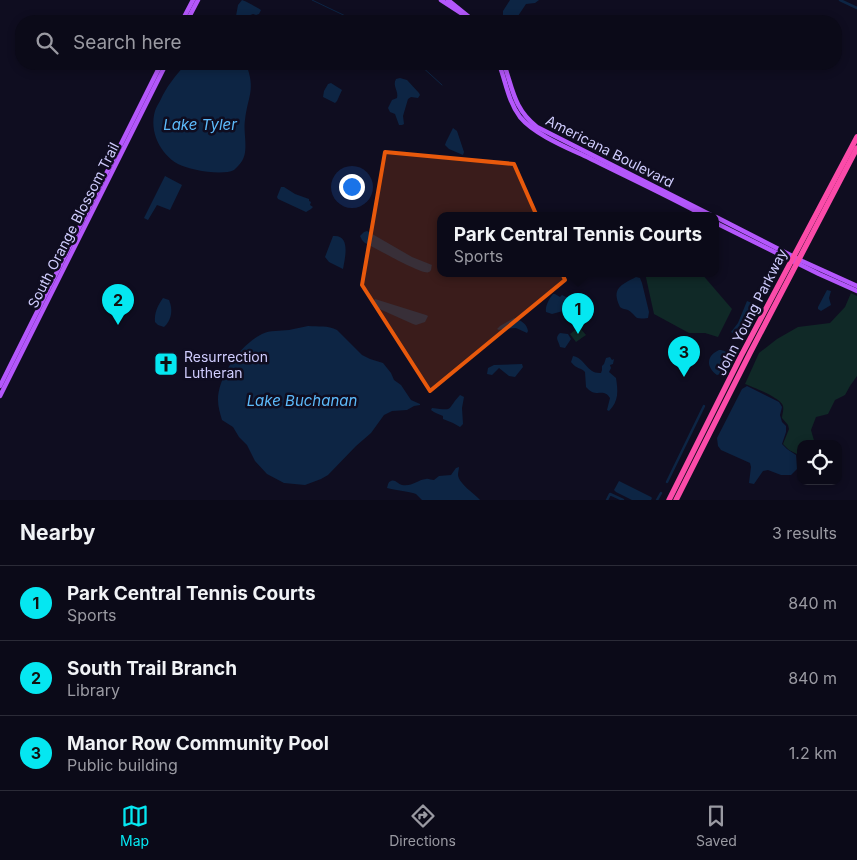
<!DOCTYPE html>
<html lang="en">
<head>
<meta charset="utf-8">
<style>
  :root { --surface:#0b0a18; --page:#141321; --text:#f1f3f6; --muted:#9a9aa2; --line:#2b2b37; --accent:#05e7f1 }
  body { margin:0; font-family:Inter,sans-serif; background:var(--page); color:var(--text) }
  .controls { position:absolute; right:15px; bottom:15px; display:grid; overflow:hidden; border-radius:10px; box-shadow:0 2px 8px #0003 }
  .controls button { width:45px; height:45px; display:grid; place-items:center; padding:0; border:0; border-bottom:1px solid var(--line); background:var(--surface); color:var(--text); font:25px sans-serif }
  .you { position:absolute; left:351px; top:186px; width:18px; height:18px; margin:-12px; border:4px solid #fff; border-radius:50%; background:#1a73e8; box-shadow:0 0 0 8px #1a73e833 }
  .badge { display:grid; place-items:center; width:32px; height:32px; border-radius:50%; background:var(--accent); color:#111; font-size:16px; font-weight:700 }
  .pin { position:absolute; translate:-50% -41px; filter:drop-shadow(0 1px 2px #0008) }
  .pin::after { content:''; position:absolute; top:26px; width:18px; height:15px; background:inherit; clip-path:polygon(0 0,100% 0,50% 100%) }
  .popup { position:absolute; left:437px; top:212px; width:282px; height:65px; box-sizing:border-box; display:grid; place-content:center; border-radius:10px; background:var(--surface); filter:drop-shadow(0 1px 4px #0005); font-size:16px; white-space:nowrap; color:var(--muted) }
  .popup b { font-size:19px; color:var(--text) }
  .popup::after { content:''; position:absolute; left:50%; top:100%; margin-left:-10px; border:10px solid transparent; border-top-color:var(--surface) }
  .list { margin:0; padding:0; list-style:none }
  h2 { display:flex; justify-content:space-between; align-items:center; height:65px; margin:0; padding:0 20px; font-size:21px }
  h2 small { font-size:16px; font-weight:400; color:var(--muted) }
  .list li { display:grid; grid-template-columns:32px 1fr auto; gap:15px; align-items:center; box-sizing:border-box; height:75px; padding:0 20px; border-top:1px solid var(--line) }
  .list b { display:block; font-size:19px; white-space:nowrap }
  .list p { margin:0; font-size:16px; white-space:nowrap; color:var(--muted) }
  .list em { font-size:16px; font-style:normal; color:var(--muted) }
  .icon { flex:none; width:28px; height:28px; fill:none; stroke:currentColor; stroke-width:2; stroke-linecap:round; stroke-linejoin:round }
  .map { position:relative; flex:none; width:857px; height:500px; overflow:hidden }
  .search { position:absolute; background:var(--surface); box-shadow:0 2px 8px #0003; left:15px; right:15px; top:15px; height:55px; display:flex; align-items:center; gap:12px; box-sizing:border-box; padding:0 18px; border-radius:20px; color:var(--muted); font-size:19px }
  .sheet { height:290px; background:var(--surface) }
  nav { display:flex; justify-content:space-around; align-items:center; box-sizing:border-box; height:70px; border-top:1px solid var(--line); background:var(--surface); font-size:14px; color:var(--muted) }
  nav a { display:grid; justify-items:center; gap:2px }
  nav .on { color:var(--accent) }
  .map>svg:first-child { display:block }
  .green { fill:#102927 }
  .water { fill:#0d2544 }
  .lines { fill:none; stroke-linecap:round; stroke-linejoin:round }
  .stream { stroke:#0d2544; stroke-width:1 }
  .canal { stroke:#0d2544; stroke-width:2.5 }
  .major { stroke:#b457fb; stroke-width:4.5 }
  .highway { stroke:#fb4ba9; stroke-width:5.5 }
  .marked { fill:#e8590c; fill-opacity:0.2; stroke:#e8590c; stroke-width:4; stroke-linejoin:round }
  .labels { text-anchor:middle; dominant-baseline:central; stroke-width:5; stroke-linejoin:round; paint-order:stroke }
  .street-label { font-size:14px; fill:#d0cdfe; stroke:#0f0d20 }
  .poi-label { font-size:14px; fill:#d0cdfe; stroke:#0f0d20; text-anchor:start }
  .water-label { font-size:15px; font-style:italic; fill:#5dbbfb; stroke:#0f0d20 }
</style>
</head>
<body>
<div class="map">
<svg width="857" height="500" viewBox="0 0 857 500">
  <rect width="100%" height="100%" fill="#0f0d20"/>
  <g class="green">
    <path d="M 645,273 L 701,273 L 732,309 L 718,337 L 705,333 L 689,333 L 654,314 Z"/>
    <path d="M 851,293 L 857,296 L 857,376 L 850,386 L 845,395 L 835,400 L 828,414 L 816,417 L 811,430 L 815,444 L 801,444 L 801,456 L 789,450 L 783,444 L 789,429 L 788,425 L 782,418 C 782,415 784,410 783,406 C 781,398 753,387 745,384 L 759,353 L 777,339 L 798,327 L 830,323 L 845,307 Z"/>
    <path d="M 579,327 L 586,335 L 576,342 L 570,334 Z"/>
  </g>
  <g class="water">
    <path d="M 242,0 C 246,1 256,7 261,10 L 259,14 L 256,15 L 253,14 L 243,18 L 236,16 L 238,5 Z"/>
    <path d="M 510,0 L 539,0 L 535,3 L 526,4 L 516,19 L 503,16 L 503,11 Z"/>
    <path d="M 186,64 L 246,64 C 256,90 248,95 245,120 C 243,132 249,151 242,161 C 240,164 236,168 234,170 C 222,176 189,170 178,164 C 160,154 149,131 155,111 C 156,108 158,104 160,101 C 167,86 175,76 186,64 Z"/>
    <path d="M 400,78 L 407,80 L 419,93 L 420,95 L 418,98 L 411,97 L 408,99 L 403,116 L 404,124 L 402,125 L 399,125 L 395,114 L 390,112 L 388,108 L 392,100 L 397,98 C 399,91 392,86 396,79 Z"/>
    <path d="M 331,83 L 342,90 L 337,101 L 335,103 L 323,97 L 324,91 L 328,84 Z"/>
    <path d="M 453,128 L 457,131 L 464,152 L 463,155 L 449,149 L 445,145 L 446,142 Z"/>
    <path d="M 165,176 L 182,185 L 170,210 L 157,205 L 148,220 L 144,218 Z"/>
    <path d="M 281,187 L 284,187 L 295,194 L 309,199 L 309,201 L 311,202 L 310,205 L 313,207 L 311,209 L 306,212 L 278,199 L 277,197 Z"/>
    <path d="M 367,231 L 412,257 L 432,265 C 431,267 432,271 429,272 C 423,276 374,247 365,243 L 362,240 L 360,236 L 364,232 Z"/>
    <path d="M 333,236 C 351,234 345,258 343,269 L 329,262 L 325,257 Z"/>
    <path d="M 636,277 L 640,278 L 642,283 L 649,312 L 648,318 C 632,320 638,316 628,310 C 626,309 622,309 620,307 C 611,288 621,285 636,277 Z"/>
    <path d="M 827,290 L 831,291 L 829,298 L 831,305 L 821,311 L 818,309 L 818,307 Z"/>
    <path d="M 553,294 L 555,294 L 560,297 L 562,295 L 568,298 L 568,299 L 563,302 L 563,311 L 552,314 L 546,312 C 545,306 549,299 553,294 Z"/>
    <path d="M 163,298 L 169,300 C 173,309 172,320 164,327 L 158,325 L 155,322 C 154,313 158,305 163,298 Z"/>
    <path d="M 375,299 L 426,315 L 428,316 L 425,322 L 416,325 L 413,324 L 375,307 L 373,302 Z"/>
    <path d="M 747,301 L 757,305 L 741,336 L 739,337 L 731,332 L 738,323 Z"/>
    <path d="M 514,318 C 521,320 527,324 528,331 L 527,333 L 516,328 L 503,329 L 502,329 L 499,330 L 497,329 L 500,326 Z"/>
    <path d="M 308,326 C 318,327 328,325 337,330 L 362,355 L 370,359 L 383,363 L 391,373 L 394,380 L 401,385 L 411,400 L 420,404 L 420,405 L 414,406 L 407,410 L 392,411 L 384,415 L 371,433 L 356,446 L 328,475 L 321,479 L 305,485 L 284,483 L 267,474 L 255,461 L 247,445 L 239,437 L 233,427 L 222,420 C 220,413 218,407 218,400 C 218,376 241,344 262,334 C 270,330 280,331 289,330 C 295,329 302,327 308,326 Z"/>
    <path d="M 560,333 L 568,334 L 571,339 L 565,348 L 560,347 C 559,341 554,338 560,333 Z"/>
    <path d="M 719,350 C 724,350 727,352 730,356 L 729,361 L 725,365 L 724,373 L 717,375 C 706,367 706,356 719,350 Z"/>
    <path d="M 573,356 C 585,358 587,374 601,373 L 602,370 L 602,366 L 604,364 L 606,358 L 610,357 L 612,360 L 614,359 L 613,364 L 610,365 L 611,368 L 609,372 L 616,378 C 618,391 619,401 609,411 L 607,410 L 610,398 C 604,389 600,395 592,392 C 590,391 588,389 586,387 L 585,372 C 581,367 577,370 571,362 Z"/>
    <path d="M 522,364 L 523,367 L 515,377 L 509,376 L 499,368 L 492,375 L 487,374 L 488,368 L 494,365 Z"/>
    <path d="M 747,386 L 779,402 L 782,407 L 780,415 L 782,422 L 786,426 L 786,432 L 782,444 L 787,449 L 796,455 L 797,469 L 791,475 L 781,475 L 768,470 L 763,471 L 754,484 L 749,483 L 751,467 L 750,463 L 721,450 L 718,446 L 717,438 L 742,389 Z"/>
    <path d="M 460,395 L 464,397 L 462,408 L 463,424 L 460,427 L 453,423 L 443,419 L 443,416 C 439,414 435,413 431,410 L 432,408 C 455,411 446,410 460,395 Z"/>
    <path d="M 459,467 C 459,469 458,472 458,475 C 459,484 475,494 480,500 L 422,500 C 420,498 418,496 416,494 C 412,492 394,490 387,488 C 388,485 388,482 391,481 C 395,479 398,484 402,485 C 412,487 417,480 426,479 C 428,478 431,480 434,480 L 439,476 L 451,475 L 456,468 Z"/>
    <path d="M 619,481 L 651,497 L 652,498 L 651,500 L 632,500 L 616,492 L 614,490 Z"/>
  </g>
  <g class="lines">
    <g class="stream">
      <path d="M 312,0 L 356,21"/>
      <path d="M 419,64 L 442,85"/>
    </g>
    <g class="canal">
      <path d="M 840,0 L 857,8"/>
      <path d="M 667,482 L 704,406"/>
      <path d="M 607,500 L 610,494 L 623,500"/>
      <path d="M 657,500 L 661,493"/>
    </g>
    <g class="major">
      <path d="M 441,0 L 461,13 L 469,21"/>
      <path d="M 448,0 L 474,21"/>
      <path d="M 182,21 L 193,0"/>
      <path d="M 187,21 L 198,0"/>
      <path d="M 499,64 C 506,82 508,101 520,117 C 535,135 568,148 589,158 C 627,177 666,195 703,215"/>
      <path d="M 504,64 C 513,90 514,109 537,127 L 711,215"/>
      <path d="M 716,217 L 802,261 L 857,286"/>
      <path d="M 716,223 L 819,274 L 857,291"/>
      <path d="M 0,386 L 161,64"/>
      <path d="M 0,396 L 166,64"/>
    </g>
    <g class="highway">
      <path d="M 669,500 L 741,356 L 857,137"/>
      <path d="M 676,500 L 750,353 L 857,148"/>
    </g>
  </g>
  <path class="marked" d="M 385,152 L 514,164 L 565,280 L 430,391 L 362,285 Z"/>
  <defs>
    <g id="church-square" transform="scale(1.25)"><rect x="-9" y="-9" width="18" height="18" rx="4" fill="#05e7f1" stroke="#0f0d20"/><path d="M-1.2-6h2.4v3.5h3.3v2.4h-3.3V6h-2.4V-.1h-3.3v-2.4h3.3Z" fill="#111"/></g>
  </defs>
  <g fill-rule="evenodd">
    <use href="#church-square" x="166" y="364"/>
  </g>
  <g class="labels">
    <g class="street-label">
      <text transform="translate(610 151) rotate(27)">Americana Boulevard</text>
      <text transform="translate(73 225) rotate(-63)">South Orange Blossom Trail</text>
      <text transform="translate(751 312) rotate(-63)">John Young Parkway</text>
    </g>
    <g class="poi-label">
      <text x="184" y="356">Resurrection<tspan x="184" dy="16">Lutheran</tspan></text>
    </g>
    <g class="water-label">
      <text x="200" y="124">Lake Tyler</text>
      <text x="302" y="400">Lake Buchanan</text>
    </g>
  </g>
</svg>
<div class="controls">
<button><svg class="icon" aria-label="locate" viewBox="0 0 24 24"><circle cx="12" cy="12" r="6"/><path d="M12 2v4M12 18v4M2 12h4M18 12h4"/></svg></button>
</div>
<div class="you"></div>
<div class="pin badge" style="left:578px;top:334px">1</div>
<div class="popup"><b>Park Central Tennis Courts</b>Sports</div>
<div class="pin badge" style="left:118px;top:325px">2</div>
<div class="pin badge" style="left:684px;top:377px">3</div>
<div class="search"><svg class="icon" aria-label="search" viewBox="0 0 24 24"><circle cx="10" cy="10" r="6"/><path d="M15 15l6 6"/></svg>Search here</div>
</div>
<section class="sheet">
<h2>Nearby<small>3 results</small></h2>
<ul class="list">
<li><span class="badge">1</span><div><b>Park Central Tennis Courts</b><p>Sports</p></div><em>840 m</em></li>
<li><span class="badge">2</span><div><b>South Trail Branch</b><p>Library</p></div><em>840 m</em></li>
<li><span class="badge">3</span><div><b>Manor Row Community Pool</b><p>Public building</p></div><em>1.2 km</em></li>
</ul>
</section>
<nav>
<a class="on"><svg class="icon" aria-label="map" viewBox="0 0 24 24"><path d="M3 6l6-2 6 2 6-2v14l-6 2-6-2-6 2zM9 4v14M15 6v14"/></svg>Map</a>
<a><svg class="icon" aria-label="directions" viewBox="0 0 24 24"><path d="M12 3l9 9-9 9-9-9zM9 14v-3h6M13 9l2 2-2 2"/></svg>Directions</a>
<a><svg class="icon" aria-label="saved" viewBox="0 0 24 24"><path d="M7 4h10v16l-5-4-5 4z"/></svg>Saved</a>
</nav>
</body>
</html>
